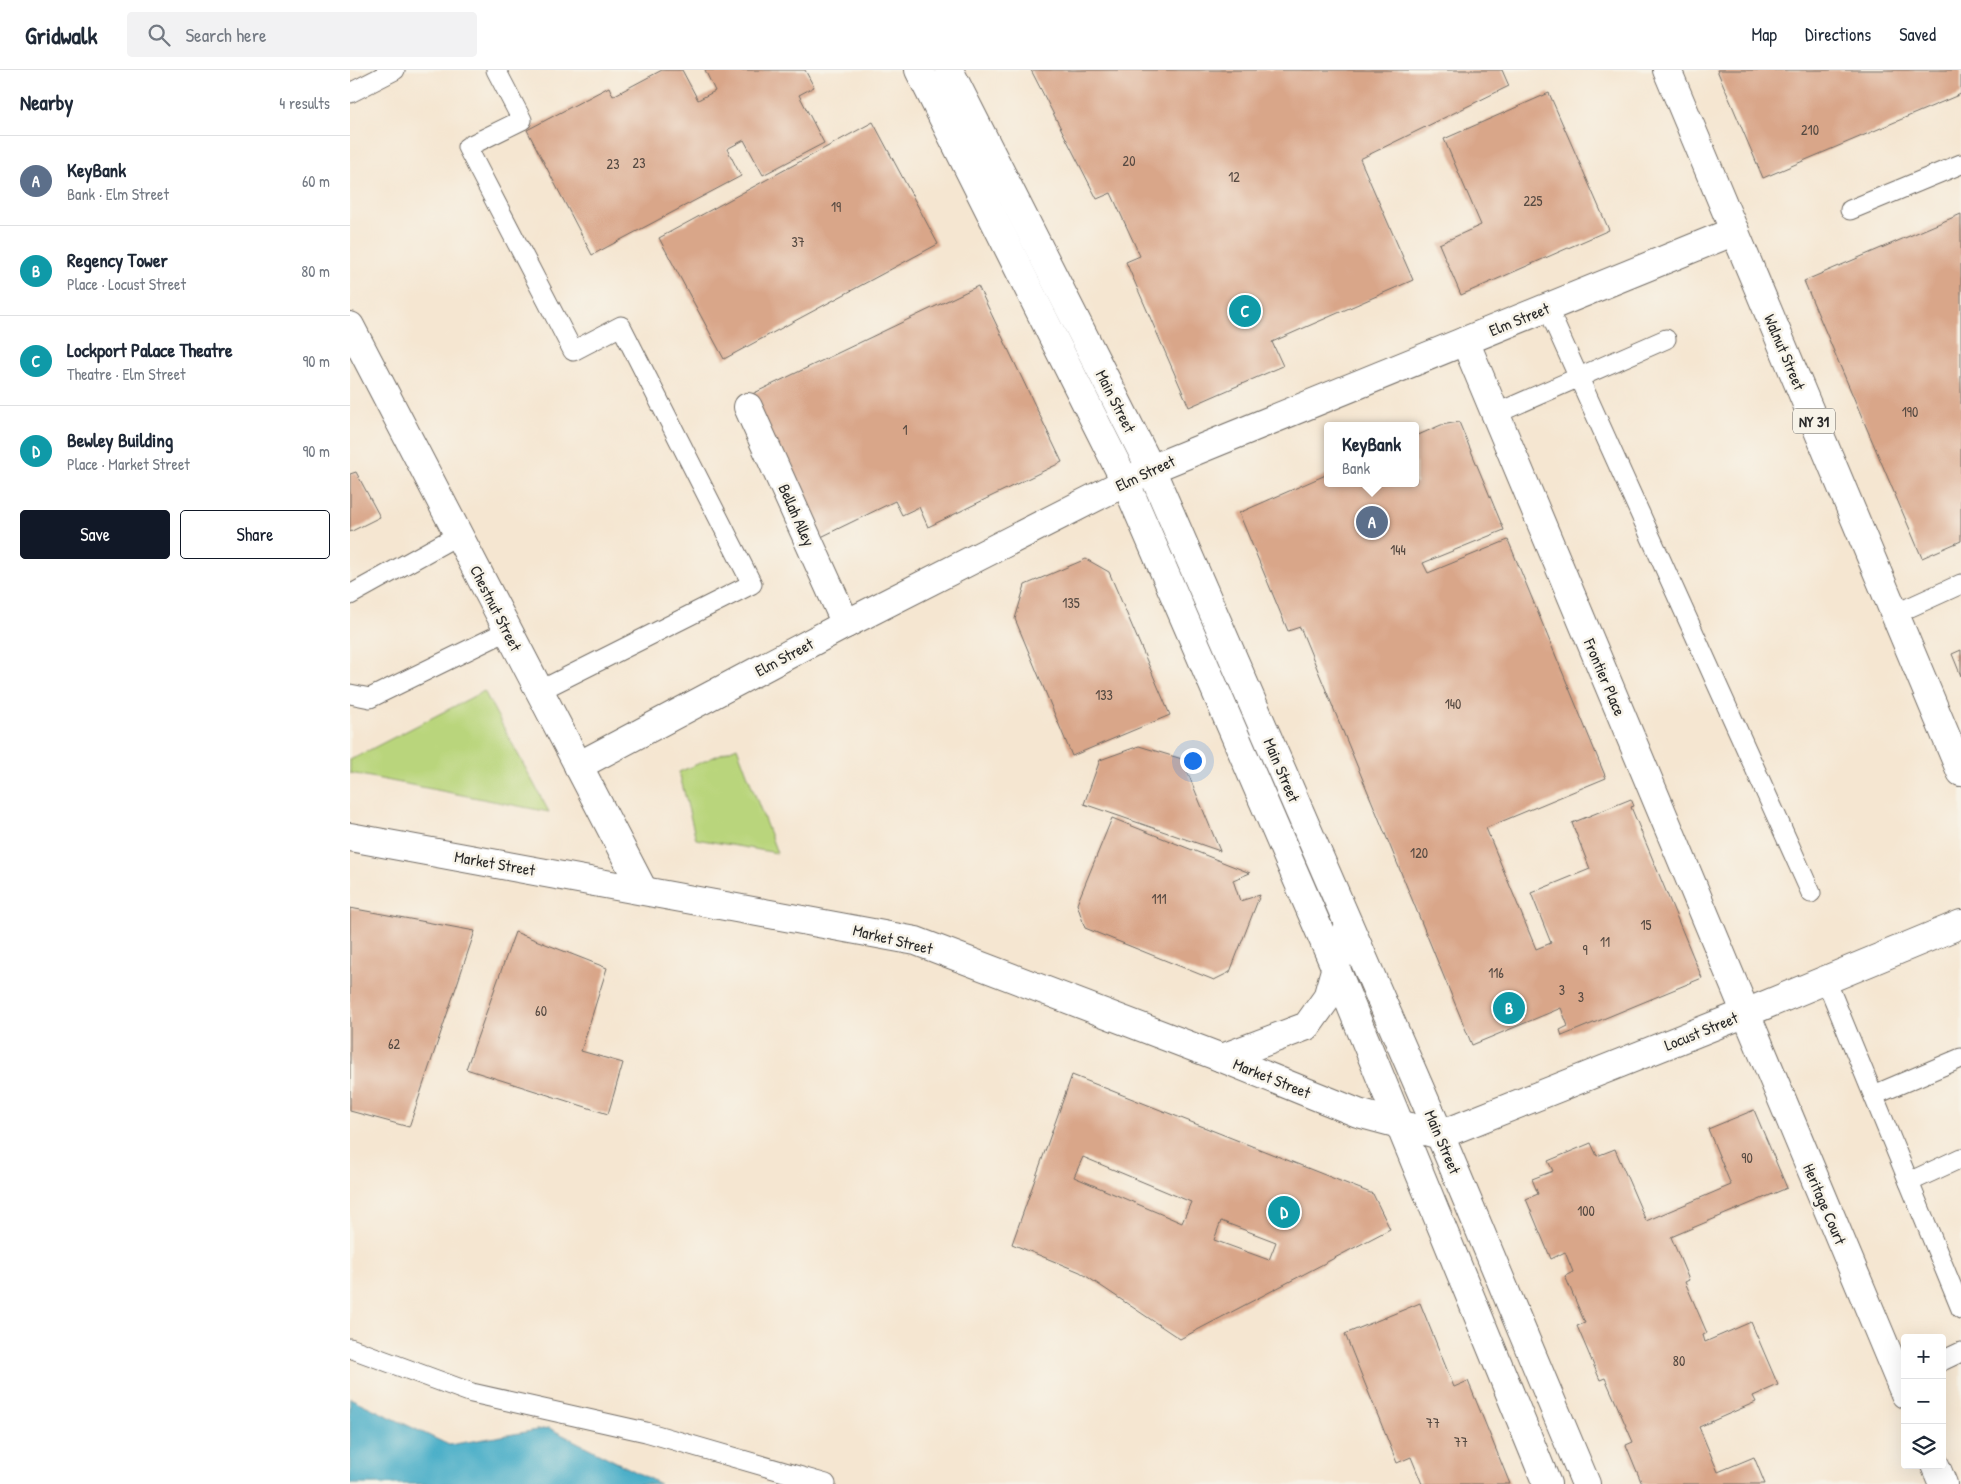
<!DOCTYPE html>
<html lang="en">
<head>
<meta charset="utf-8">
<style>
  :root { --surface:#fff; --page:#f2f2f3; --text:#1f2937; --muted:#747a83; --line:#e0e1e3; --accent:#111827 }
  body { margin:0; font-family:"Patrick Hand",sans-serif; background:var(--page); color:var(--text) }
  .controls { position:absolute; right:15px; bottom:15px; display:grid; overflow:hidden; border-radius:5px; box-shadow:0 5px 20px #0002 }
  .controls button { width:45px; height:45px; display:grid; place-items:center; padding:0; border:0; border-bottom:1px solid var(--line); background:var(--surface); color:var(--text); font:25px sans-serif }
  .you { position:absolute; left:842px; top:690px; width:18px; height:18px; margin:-12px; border:4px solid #fff; border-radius:50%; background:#1a73e8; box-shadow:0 0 0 8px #1a73e833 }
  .badge { display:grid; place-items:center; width:32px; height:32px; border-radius:50%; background:var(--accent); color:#fff; font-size:16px; font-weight:700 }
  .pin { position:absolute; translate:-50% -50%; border:2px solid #fff; box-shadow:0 1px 5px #0006 }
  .popup { position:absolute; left:974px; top:352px; width:95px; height:65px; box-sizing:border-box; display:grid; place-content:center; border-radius:5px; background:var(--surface); filter:drop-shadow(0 1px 4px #0005); font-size:16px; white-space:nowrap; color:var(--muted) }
  .popup b { font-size:19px; color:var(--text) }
  .popup::after { content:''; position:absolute; left:50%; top:100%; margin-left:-10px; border:10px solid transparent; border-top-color:var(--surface) }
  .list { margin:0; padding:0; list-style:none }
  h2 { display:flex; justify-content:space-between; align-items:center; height:65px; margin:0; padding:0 20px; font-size:21px }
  h2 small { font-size:16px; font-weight:400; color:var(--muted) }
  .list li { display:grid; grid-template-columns:32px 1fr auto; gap:15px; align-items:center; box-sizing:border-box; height:90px; padding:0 20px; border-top:1px solid var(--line) }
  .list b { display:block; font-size:19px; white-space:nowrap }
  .list p { margin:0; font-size:16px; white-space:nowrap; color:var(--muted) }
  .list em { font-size:16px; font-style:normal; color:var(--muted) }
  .actions { display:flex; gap:10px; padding:15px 20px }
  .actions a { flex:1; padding:11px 0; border:1px solid var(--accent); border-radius:5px; text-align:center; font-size:18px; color:var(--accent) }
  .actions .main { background:var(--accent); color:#fff }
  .icon { flex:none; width:28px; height:28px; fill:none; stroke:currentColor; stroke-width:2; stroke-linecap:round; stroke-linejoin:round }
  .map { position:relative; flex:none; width:1611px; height:1414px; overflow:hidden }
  header { display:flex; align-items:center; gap:30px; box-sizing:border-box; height:70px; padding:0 25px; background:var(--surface); border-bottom:1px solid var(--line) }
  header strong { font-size:24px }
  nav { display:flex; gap:28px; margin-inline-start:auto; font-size:18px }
  .search { width:350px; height:45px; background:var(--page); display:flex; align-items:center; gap:12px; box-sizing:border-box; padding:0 18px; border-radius:5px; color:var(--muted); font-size:19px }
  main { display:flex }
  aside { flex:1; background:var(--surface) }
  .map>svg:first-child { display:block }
  .green { fill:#b9d57b; stroke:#728053 }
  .water { fill:#49aec8; stroke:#3a6c7a }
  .building { fill:#d9a689; fill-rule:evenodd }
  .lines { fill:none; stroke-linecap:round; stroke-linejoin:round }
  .service-casing { stroke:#726c65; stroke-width:21 }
  .minor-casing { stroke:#726c65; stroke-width:30 }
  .tertiary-casing { stroke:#726c65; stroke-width:30 }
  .primary-casing { stroke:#726c65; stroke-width:30 }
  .trunk-casing { stroke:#726c65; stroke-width:30 }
  .service { stroke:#fff; stroke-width:19 }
  .minor { stroke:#fff; stroke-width:28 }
  .tertiary { stroke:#fff; stroke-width:28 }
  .primary { stroke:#fff; stroke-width:28 }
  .trunk { stroke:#fff; stroke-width:28 }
  .labels { text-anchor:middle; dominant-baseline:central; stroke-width:5; stroke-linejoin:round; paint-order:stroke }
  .number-label { font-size:14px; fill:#564a42 }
  .shield { fill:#f7f3e8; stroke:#686764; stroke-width:1 }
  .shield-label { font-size:15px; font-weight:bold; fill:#2b2b2b }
  .street-label { font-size:16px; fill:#2b2b2b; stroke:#f7f3e8 }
</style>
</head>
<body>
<header>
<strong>Gridwalk</strong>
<div class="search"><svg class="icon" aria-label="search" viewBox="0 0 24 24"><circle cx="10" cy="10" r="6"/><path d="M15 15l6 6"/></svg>Search here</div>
<nav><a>Map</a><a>Directions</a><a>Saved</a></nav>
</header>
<main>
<aside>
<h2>Nearby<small>4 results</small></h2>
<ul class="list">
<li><span class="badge" style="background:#5c6f8a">A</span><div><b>KeyBank</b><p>Bank · Elm Street</p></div><em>60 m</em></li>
<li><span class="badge" style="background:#0f9aa8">B</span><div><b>Regency Tower</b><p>Place · Locust Street</p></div><em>80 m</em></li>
<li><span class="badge" style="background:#0f9aa8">C</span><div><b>Lockport Palace Theatre</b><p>Theatre · Elm Street</p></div><em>90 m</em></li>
<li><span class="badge" style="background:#0f9aa8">D</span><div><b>Bewley Building</b><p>Place · Market Street</p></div><em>90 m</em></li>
</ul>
<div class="actions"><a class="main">Save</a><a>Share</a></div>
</aside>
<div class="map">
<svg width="1611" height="1414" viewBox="0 0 1611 1414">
  <rect width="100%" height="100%" fill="#f7f3e8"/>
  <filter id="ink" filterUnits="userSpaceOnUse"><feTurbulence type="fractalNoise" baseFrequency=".02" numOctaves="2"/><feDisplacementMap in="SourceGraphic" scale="10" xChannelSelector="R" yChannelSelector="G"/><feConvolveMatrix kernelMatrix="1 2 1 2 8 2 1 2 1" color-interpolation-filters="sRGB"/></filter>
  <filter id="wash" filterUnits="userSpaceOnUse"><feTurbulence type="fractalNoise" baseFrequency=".0096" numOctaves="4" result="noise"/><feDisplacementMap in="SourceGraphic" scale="20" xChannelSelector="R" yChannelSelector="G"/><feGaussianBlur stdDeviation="1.12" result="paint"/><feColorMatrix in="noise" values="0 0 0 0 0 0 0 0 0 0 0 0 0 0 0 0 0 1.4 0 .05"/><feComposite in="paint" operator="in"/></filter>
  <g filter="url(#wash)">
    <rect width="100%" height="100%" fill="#f5e6d1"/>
    <g class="green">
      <path d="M 134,621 L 199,742 L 0,703 L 0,690 Z"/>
      <path d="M 387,677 L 427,783 L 346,769 L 329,702 Z"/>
    </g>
    <path class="water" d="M 0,1328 L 99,1375 L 199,1358 L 310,1414 L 0,1414 Z"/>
    <g id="blocks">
      <g class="building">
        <path d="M 312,0 L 332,0 L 348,30 L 365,21 L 355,0 L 455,0 L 464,17 L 449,25 L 474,73 L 413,105 L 394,70 L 377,79 L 391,106 L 242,185 L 177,60 L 259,17 L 263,26 Z"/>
        <path d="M 681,0 L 1152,0 L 1159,16 L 1010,89 L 1063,210 L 922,272 L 933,296 L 839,337 L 776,192 L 790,186 L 761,123 L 747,129 Z"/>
        <path d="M 1367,0 L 1611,0 L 1611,24 L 1413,108 Z"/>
        <path d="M 1199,23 L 1259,160 L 1111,225 L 1089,174 L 1131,155 L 1094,69 Z"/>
        <path d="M 523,52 L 588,174 L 374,289 L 309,168 Z"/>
        <path d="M 1611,144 L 1611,471 L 1572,488 L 1454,211 Z"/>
        <path d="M 628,216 L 712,392 L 578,457 L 569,437 L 552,445 L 545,431 L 467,469 L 398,326 Z"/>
        <path d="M 1109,352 L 1154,460 L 1073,493 L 1078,503 L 1158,470 L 1256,708 L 1136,758 L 1186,879 L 1201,873 L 1181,823 L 1240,799 L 1222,753 L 1281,729 L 1284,736 L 1281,737 L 1352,908 L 1212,966 L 1210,960 L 1218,956 L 1211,938 L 1122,975 L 950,557 L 938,561 L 889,443 L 978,404 L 978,413 L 1066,413 L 1066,366 L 1091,355 Z"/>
        <path d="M 6,402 L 30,447 L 0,462 L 0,404 Z"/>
        <path d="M 736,489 L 759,502 L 820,645 L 722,686 L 665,549 L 675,515 Z"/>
        <path d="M 1611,580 L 1611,606 L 1602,584 Z"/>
        <path d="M 789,676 L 832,689 L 870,781 L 734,734 L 750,690 Z"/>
        <path d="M 762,748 L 900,803 L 883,810 L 890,831 L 910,825 L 880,902 L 864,910 L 735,858 L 727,834 Z"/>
        <path d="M 0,838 L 125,861 L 59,1057 L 0,1041 Z"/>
        <path d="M 165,862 L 257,898 L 231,981 L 273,993 L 258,1044 L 116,999 Z"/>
        <path d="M 722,1005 L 1023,1124 L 1040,1159 L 830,1269 L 730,1202 L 662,1174 ZM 733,1087 L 841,1132 L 832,1153 L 724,1107 ZM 871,1151 L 926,1172 L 919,1190 L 864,1170 Z"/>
        <path d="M 1404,1040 L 1437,1118 L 1321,1167 L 1339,1210 L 1335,1212 L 1357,1263 L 1353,1265 L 1355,1272 L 1401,1252 L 1428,1315 L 1403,1326 L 1406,1332 L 1349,1357 L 1368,1402 L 1404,1387 L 1415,1414 L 1292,1414 L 1276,1375 L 1283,1372 L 1255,1308 L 1250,1310 L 1227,1256 L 1235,1253 L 1215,1206 L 1223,1202 L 1215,1182 L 1201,1189 L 1176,1129 L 1188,1124 L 1182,1109 L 1203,1101 L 1198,1091 L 1241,1073 L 1247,1086 L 1265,1079 L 1296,1151 L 1381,1115 L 1358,1059 Z"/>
        <path d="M 1070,1233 L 1104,1317 L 1118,1311 L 1160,1414 L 1072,1414 L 1061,1387 L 1047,1393 L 995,1264 Z"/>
      </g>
    </g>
  </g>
  <g filter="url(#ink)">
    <use href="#blocks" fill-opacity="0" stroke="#726c65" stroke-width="1"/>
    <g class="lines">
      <g class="service-casing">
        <g id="service">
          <path d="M 146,0 L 172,50 L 117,77 L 223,281 L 271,256 L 402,514 L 189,621"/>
          <path d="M 0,23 L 45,0"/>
          <path d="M 1500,140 L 1611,94"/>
          <path d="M 1197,237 L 1461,823"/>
          <path d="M 1145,344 L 1316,269"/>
          <path d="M 0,525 L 108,465"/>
          <path d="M 1545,544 L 1611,514"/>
          <path d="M 0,624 L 20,628 L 159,560"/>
          <path d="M 1476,910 L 1611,1239"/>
          <path d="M 1524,1025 L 1611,988"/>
          <path d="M 1559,1112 L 1611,1088"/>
          <path d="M 0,1278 L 122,1323 L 296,1362 L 476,1414"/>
          <path d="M 1592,1291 L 1611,1282"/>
        </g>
      </g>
      <g class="minor-casing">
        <g id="minor">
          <path d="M 0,256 L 293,820"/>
          <path d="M 1115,271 L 1555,1324"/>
          <path d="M 398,337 L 496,554"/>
          <path d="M 228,696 L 496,554 L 801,399 L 1385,161"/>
          <path d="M 1585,1395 L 1593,1414"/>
        </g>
      </g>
      <g class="tertiary-casing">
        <g id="tertiary">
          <path d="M 0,767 L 566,871 L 872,988 L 1008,1043 L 1090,1065 L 1396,943 L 1611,854"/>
          <path d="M 872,988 L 957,956 L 977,928 L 998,854"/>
        </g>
      </g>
      <g class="primary-casing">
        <g id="primary">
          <path d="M 569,0 L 775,411 L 986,899 L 1197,1414"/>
          <path d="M 599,0 L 801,399 L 1090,1065 L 1236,1414"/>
        </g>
      </g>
      <g class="trunk-casing">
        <path id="trunk" d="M 1317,0 L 1611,702"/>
      </g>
      <use href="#service" class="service"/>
      <use href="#minor" class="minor"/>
      <use href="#tertiary" class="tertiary"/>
      <use href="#primary" class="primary"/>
      <use href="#trunk" class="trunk"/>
    </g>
  </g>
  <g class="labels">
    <g class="number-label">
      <text x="1460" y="59">210</text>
      <text x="779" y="90">20</text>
      <text x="289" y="92">23</text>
      <text x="263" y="93">23</text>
      <text x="884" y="106">12</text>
      <text x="1183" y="130">225</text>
      <text x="486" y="136">19</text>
      <text x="448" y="171">37</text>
      <text x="1560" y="341">190</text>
      <text x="555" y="359">1</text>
      <text x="1048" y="479">144</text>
      <text x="721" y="532">135</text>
      <text x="754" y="624">133</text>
      <text x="1103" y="633">140</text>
      <text x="1069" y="782">120</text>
      <text x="809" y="828">111</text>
      <text x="1296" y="854">15</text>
      <text x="1255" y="871">11</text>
      <text x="1235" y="879">9</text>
      <text x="1146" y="902">116</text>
      <text x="1212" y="919">3</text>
      <text x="1231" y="926">3</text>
      <text x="191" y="940">60</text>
      <text x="44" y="973">62</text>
      <text x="1397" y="1087">90</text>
      <text x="1236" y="1140">100</text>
      <text x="1329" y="1290">80</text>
      <text x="1083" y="1352">77</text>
      <text x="1111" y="1371">77</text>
    </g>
    <rect class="shield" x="1443" y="338.5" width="42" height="25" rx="4"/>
    <g class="shield-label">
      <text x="1464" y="351">NY 31</text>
    </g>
    <g class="street-label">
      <text transform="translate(1169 249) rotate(-22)">Elm Street</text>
      <text transform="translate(1435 282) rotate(67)">Walnut Street</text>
      <text transform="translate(766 331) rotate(63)">Main Street</text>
      <text transform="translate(795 403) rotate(-25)">Elm Street</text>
      <text transform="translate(447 445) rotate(66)">Bellah Alley</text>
      <text transform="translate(146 538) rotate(63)">Chestnut Street</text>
      <text transform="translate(434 587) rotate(-28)">Elm Street</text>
      <text transform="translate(1255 607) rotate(67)">Frontier Place</text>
      <text transform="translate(932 700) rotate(67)">Main Street</text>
      <text transform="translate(145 793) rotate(10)">Market Street</text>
      <text transform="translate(543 869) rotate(14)">Market Street</text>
      <text transform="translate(1351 961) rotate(-22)">Locust Street</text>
      <text transform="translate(922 1008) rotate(22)">Market Street</text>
      <text transform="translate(1093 1072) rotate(67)">Main Street</text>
      <text transform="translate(1475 1134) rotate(67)">Heritage Court</text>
    </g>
  </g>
</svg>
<div class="controls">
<button>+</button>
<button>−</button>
<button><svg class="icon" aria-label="layers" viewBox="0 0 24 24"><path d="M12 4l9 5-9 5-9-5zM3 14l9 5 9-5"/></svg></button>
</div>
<div class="you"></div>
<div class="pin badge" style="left:1022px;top:452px;background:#5c6f8a">A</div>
<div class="popup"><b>KeyBank</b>Bank</div>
<div class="pin badge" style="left:1159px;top:938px;background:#0f9aa8">B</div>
<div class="pin badge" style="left:895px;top:241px;background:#0f9aa8">C</div>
<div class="pin badge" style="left:934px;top:1142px;background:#0f9aa8">D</div>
</div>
</main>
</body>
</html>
